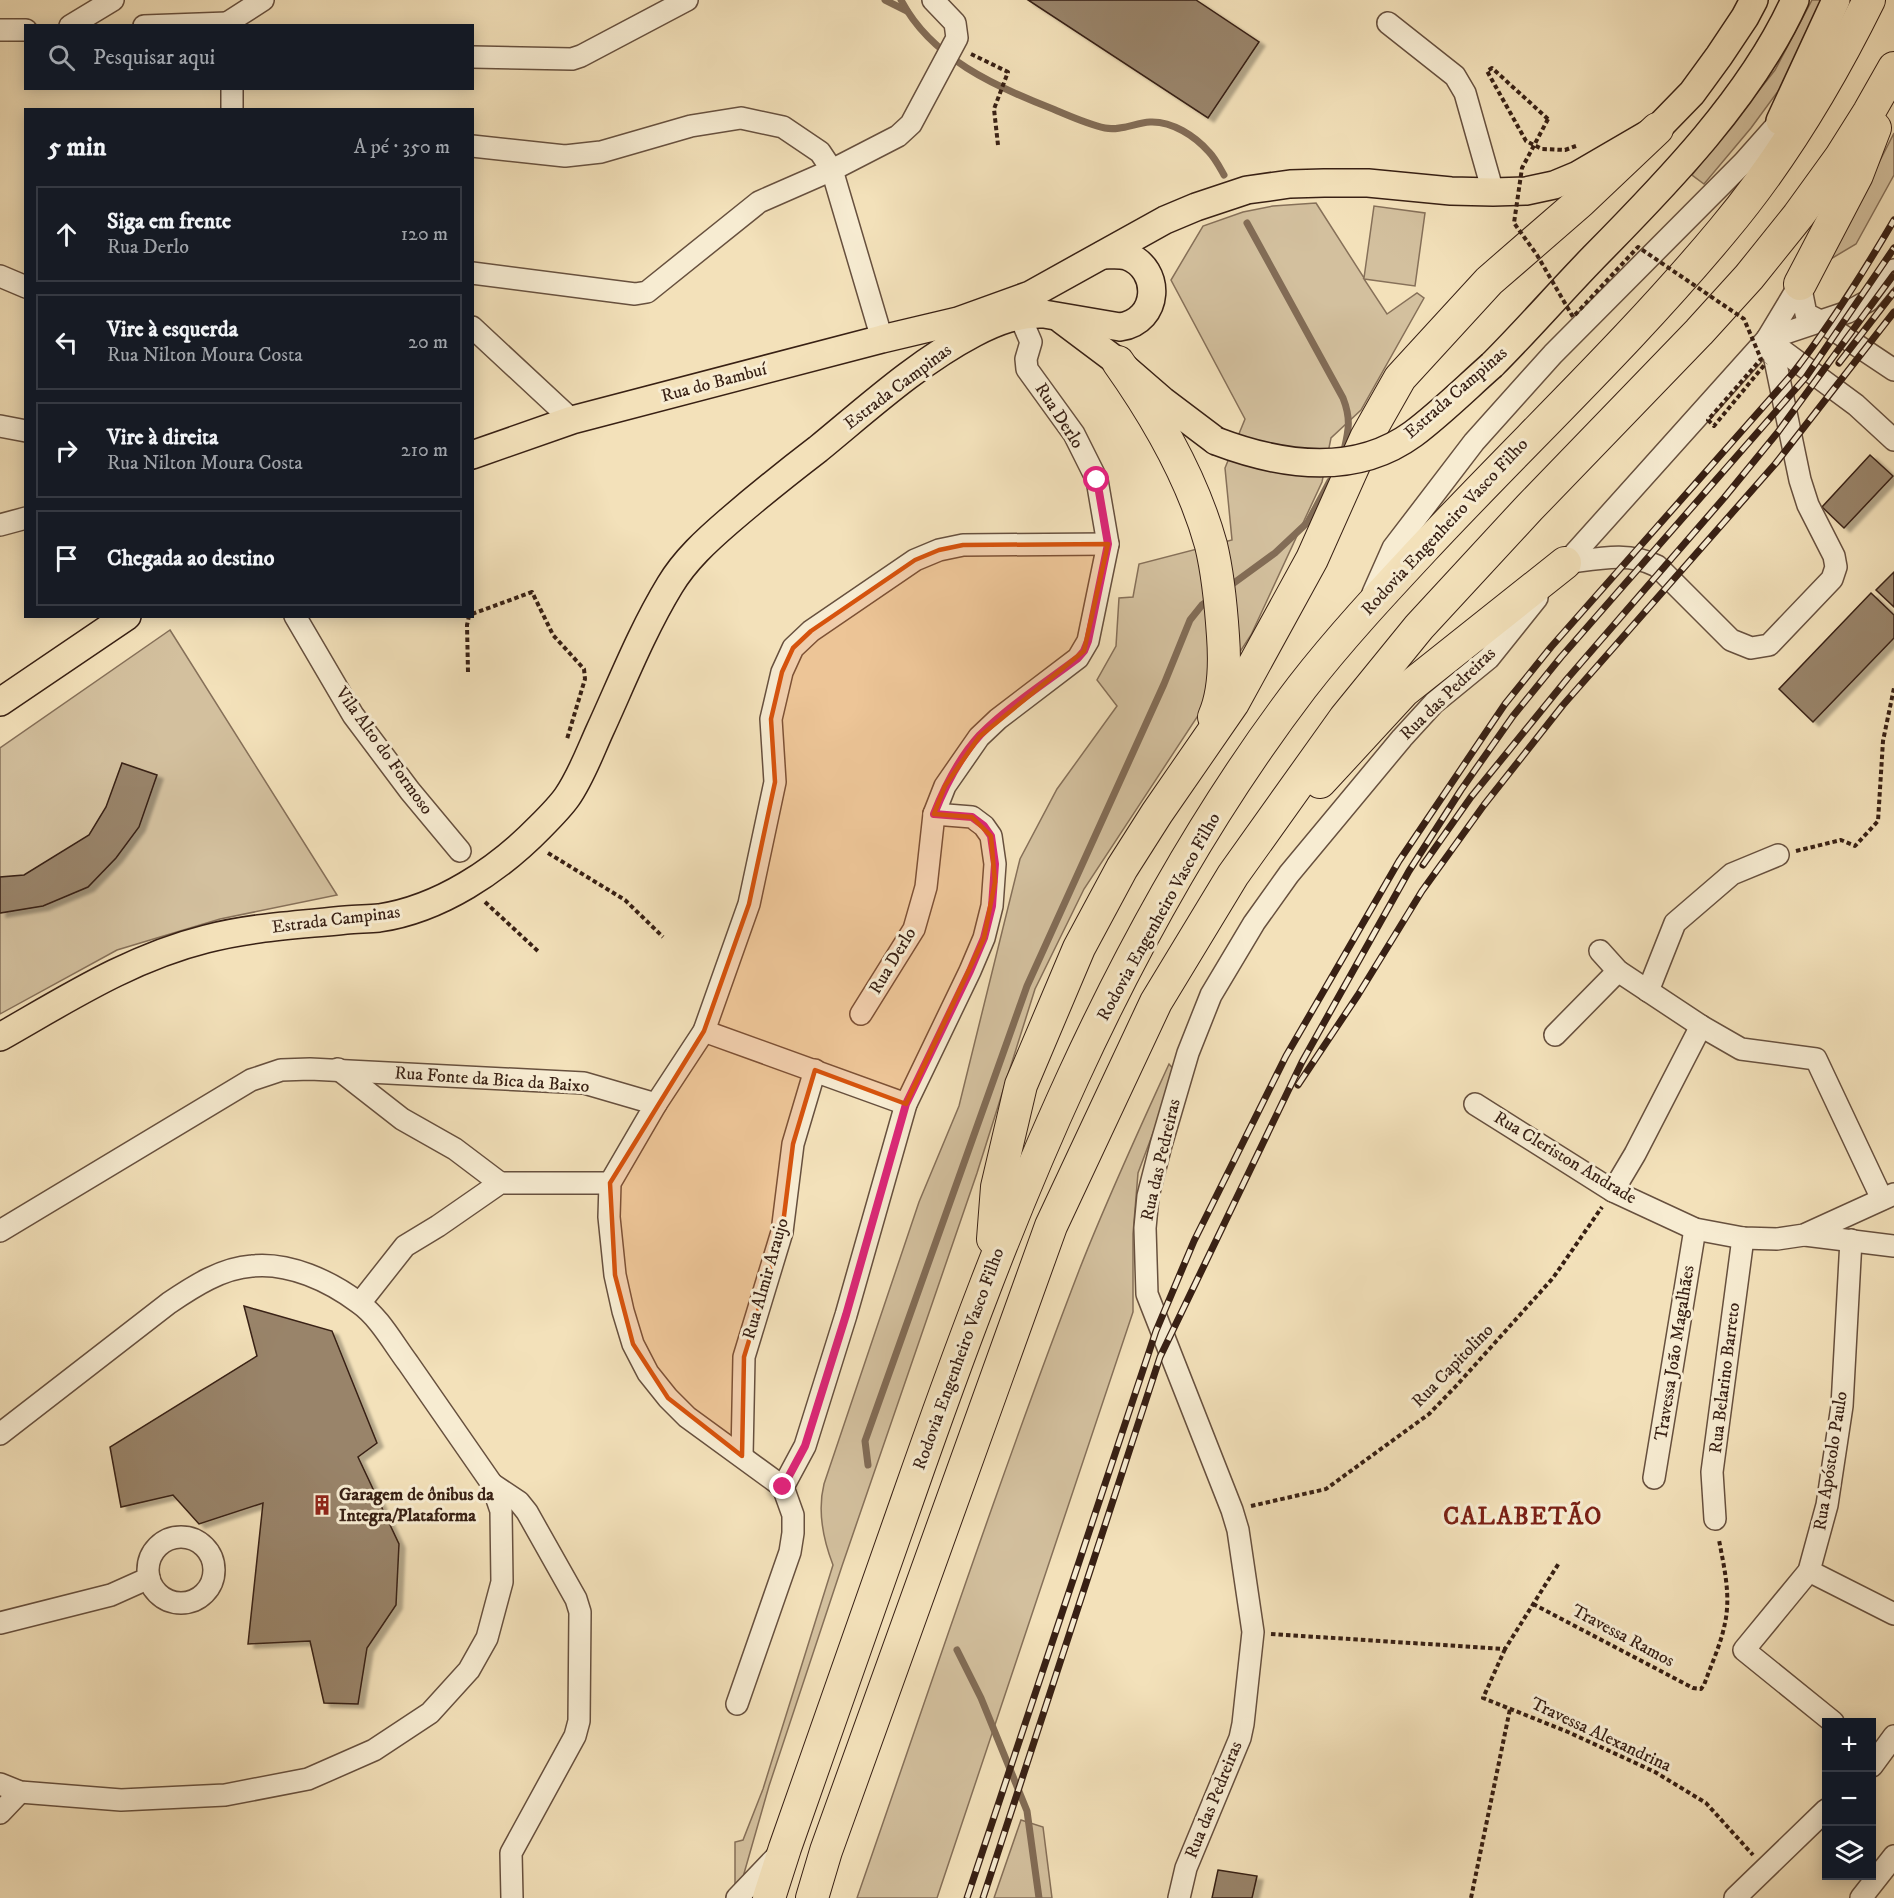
<!DOCTYPE html>
<html lang="pt">
<head>
<meta charset="utf-8">
<style>
  :root { --surface:#171b24; --page:#20242c; --text:#f1f3f6; --muted:#9ea1a6; --line:#363941 }
  body { margin:0; font-family:"IM FELL DW Pica",serif; background:var(--page); color:var(--text) }
  .controls { position:absolute; right:18px; bottom:18px; display:grid; overflow:hidden; border-radius:0px; box-shadow:0 3px 15px #0003 }
  .controls button { width:54px; height:54px; display:grid; place-items:center; padding:0; border:0; border-bottom:2px solid var(--line); background:var(--surface); color:var(--text); font:30px sans-serif }
  .stop { position:absolute; width:18px; height:18px; margin:-14px; border:4px solid #db2777; border-radius:50%; background:#fff }
  .stop.end { background:#db2777; border-color:#fff; box-shadow:0 2px 6px #0008 }
  .list { margin:0; padding:0; list-style:none }
  h2 { display:flex; justify-content:space-between; align-items:center; height:78px; margin:0; padding:0 24px; font-size:26px }
  h2 small { font-size:20px; font-weight:400; color:var(--muted) }
  .list li { display:grid; grid-template-columns:39px 1fr auto; gap:18px; align-items:center; box-sizing:border-box; height:96px; margin:0 12px 12px; padding:0 12px; border:2px solid var(--line); border-radius:0px }
  .list b { display:block; font-size:22px; white-space:nowrap }
  .list p { margin:0; font-size:20px; white-space:nowrap; color:var(--muted) }
  .list em { font-size:20px; font-style:normal; color:var(--muted) }
  .icon { flex:none; width:33px; height:33px; fill:none; stroke:currentColor; stroke-width:2; stroke-linecap:round; stroke-linejoin:round }
  .map { position:relative; flex:none; width:1894px; height:1898px; overflow:hidden }
  .search { position:absolute; background:var(--surface); box-shadow:0 3px 15px #0003; left:24px; top:24px; width:450px; height:66px; display:flex; align-items:center; gap:15px; box-sizing:border-box; padding:0 21px; border-radius:0px; color:var(--muted); font-size:22px }
  .panel { position:absolute; background:var(--surface); box-shadow:0 3px 15px #0003; left:24px; top:108px; width:450px; height:510px; border-radius:0px }
  .map>svg:first-child { display:block }
  .green { fill:#d3c09e; stroke:#867059; stroke-width:1.5 }
  .lines { fill:none; stroke-linecap:round; stroke-linejoin:round }
  .stream { stroke:#826c56; stroke-width:7 }
  .building { fill:#99846a; stroke:#382014; stroke-width:1.5; filter:url(#shadow) }
  .minor-casing { stroke:#67503e; stroke-width:24 }
  .major-casing { stroke:#382014; stroke-width:30 }
  .highway-casing { stroke:#382014; stroke-width:34 }
  .path { stroke:#382014; stroke-width:4; stroke-dasharray:4.5 3; stroke-linecap:butt }
  .minor { stroke:#f7ecd2; stroke-width:21 }
  .major { stroke:#f3e1ba; stroke-width:27 }
  .highway { stroke:#f3e1ba; stroke-width:32 }
  .rail-casing { stroke:#382014; stroke-width:7 }
  .rail { stroke:#f7ecd2; stroke-width:4.5; stroke-dasharray:14; stroke-linecap:butt }
  .major-bridge-casing { stroke:#382014; stroke-width:30; stroke-linecap:butt }
  .path-bridge { stroke:#382014; stroke-width:4; stroke-dasharray:4.5 3; stroke-linecap:butt }
  .major-bridge { stroke:#f3e1ba; stroke-width:27 }
  .route { stroke:#db2777; stroke-width:8 }
  .marked { fill:#d6530d; fill-opacity:0.2; stroke:#d6530d; stroke-width:4.5; stroke-linejoin:round }
  .labels { text-anchor:middle; dominant-baseline:central; stroke-width:6; stroke-linejoin:round; paint-order:stroke }
  .street-label { font-size:18px; fill:#382014; stroke:#f7ecd2 }
  .poi-label { font-size:18px; font-weight:bold; fill:#382014; stroke:#f7ecd2; text-anchor:start }
  .district-label { font-size:24px; font-weight:bold; letter-spacing:1.5px; fill:#7a1f14; stroke:#f7ecd2 }
</style>
</head>
<body>
<div class="map">
<svg width="1894" height="1898" viewBox="0 0 1894 1898">
  <defs>
    <filter id="shadow"><feDropShadow dx="6" dy="4" stdDeviation="1.5" flood-color="#0004"/></filter>
  </defs>
  <rect width="100%" height="100%" fill="#f3e1ba"/>
  <filter id="stains"><feTurbulence type="fractalNoise" baseFrequency=".00333" numOctaves="4"/><feColorMatrix values="0 0 0 0 .2 0 0 0 0 .09 0 0 0 0 .02 0 0 0 .5 -.17"/></filter>
  <radialGradient id="worn" r=".72"><stop offset=".6" stop-color="#630" stop-opacity="0"/><stop offset="1" stop-color="#630" stop-opacity=".3"/></radialGradient>
  <g class="green">
    <path d="M 1812,0 L 1831,0 L 1787,79 L 1751,128 L 1704,184 L 1692,175 L 1775,70 Z"/>
    <path d="M 1894,133 L 1894,175 L 1856,244 L 1829,260 Z"/>
    <path d="M 1316,203 L 1364,278 L 1374,206 L 1425,213 L 1415,286 L 1364,279 L 1387,314 L 1417,293 L 1424,298 L 1361,410 L 1331,438 L 1322,482 L 1251,635 L 1084,889 L 1035,989 L 977,1173 L 842,1566 L 769,1786 L 739,1891 L 735,1891 L 735,1842 L 743,1840 L 763,1789 L 833,1565 C 823,1539 817,1512 824,1484 L 919,1202 L 959,1106 L 1020,859 L 1057,789 L 1117,706 L 1097,680 L 1116,646 L 1119,598 L 1133,597 L 1139,564 L 1232,540 L 1225,468 L 1245,419 L 1171,280 L 1203,226 L 1243,212 L 1273,206 Z"/>
    <path d="M 170,630 L 337,895 L 220,919 L 117,950 L 0,1014 L 0,748 Z"/>
    <path d="M 1169,1064 L 1176,1072 L 1138,1173 L 1133,1234 L 1133,1312 L 937,1898 L 857,1898 C 930,1688 1000,1476 1080,1268 C 1107,1199 1138,1132 1169,1064 Z"/>
    <path d="M 1021,1820 L 1043,1827 L 1052,1898 L 994,1898 Z"/>
  </g>
  <g class="lines">
    <g class="stream">
      <path d="M 885,0 L 907,11"/>
      <path d="M 901,0 C 931,58 996,87 1053,109 C 1070,116 1087,124 1105,128 C 1120,131 1135,123 1150,122 C 1172,121 1195,136 1209,152 C 1215,158 1220,168 1224,175"/>
      <path d="M 1247,223 L 1343,398 C 1352,421 1348,432 1343,455"/>
      <path d="M 1227,588 L 1275,553 L 1308,522 L 1330,481"/>
      <path d="M 868,1465 L 865,1441 L 1027,986 L 1164,684 L 1190,620 L 1202,605 L 1211,599"/>
      <path d="M 957,1650 L 981,1698 L 1027,1811 L 1039,1898"/>
    </g>
  </g>
  <g class="building">
    <path d="M 1028,0 L 1196,0 L 1259,42 L 1208,118 Z"/>
    <path d="M 1870,455 L 1893,476 L 1844,528 L 1822,507 Z"/>
    <path d="M 1894,572 L 1894,607 L 1876,590 Z"/>
    <path d="M 1871,593 L 1894,615 L 1894,638 L 1813,722 L 1779,689 Z"/>
    <path d="M 122,763 L 157,775 L 139,827 L 116,858 L 88,887 L 43,906 L 0,913 L 0,877 L 24,875 L 89,835 L 106,807 Z"/>
    <path d="M 244,1306 L 332,1331 L 377,1443 L 358,1457 L 399,1544 L 396,1605 L 367,1648 L 358,1704 L 324,1703 L 310,1641 L 248,1644 L 263,1503 L 199,1524 L 173,1495 L 121,1507 L 110,1447 L 257,1356 Z"/>
    <path d="M 1218,1870 L 1257,1876 L 1252,1898 L 1212,1898 Z"/>
  </g>
  <g class="lines">
    <g class="minor-casing">
      <g id="minor">
        <path d="M 227,23 L 263,0"/>
        <path d="M 1388,23 L 1455,76 L 1465,93 L 1493,192"/>
        <path d="M 70,26 L 113,0"/>
        <path d="M 144,26 L 227,23"/>
        <path d="M 0,30 L 26,30"/>
        <path d="M 472,57 L 572,59 L 581,56 L 687,0"/>
        <path d="M 232,88 L 232,110"/>
        <path d="M 472,146 L 565,156 L 601,152 L 691,126 L 741,118 L 783,127 L 820,152 L 832,170 L 882,339"/>
        <path d="M 472,273 L 635,294 L 647,292 L 759,202 L 832,170 L 898,136 L 911,124 L 957,38 L 955,23 L 933,0"/>
        <path d="M 0,276 L 26,287"/>
        <path d="M 1800,284 L 1806,314 L 1822,322 L 1894,370"/>
        <path d="M 472,327 L 572,420"/>
        <path d="M 1767,339 L 1848,312 L 1868,301 L 1894,270"/>
        <path d="M 1768,340 L 1856,405 L 1894,440"/>
        <path d="M 0,426 L 26,431"/>
        <path d="M 0,525 L 26,518"/>
        <path d="M 1565,563 C 1597,559 1628,551 1657,566 L 1731,640 L 1751,648 L 1769,645 L 1832,579 L 1836,567 L 1834,556 L 1808,505 L 1800,480 L 1774,355 L 1767,339"/>
        <path d="M 1557,573 L 1767,339 L 1800,284"/>
        <path d="M 1373,593 L 1393,548 L 1474,442 L 1553,354 L 1744,162 L 1790,110"/>
        <path d="M 295,616 L 353,715 L 410,791 L 460,851"/>
        <path d="M 1600,951 L 1618,971 L 1701,1026 L 1741,1049 L 1816,1059 L 1882,1199"/>
        <path d="M 1648,991 L 1675,923 L 1732,874 L 1778,855"/>
        <path d="M 861,1014 L 914,929 L 926,887 L 934,814 L 945,786 L 979,737 L 998,719 L 1078,658 L 1088,641 L 1108,544 L 1097,480 L 1074,434 L 1027,369 L 1026,359 L 1031,342 L 1019,314"/>
        <path d="M 704,1031 L 906,1104"/>
        <path d="M 1555,1035 L 1618,971"/>
        <path d="M 338,1069 L 402,1119 L 455,1149 L 500,1183"/>
        <path d="M 656,1104 L 704,1031 L 749,904 L 775,782 L 771,719 L 782,672 L 793,648 L 811,631 L 915,560 L 939,550 L 963,545 L 1108,544"/>
        <path d="M 1475,1104 L 1613,1191 L 1695,1229 L 1743,1238 L 1777,1239 L 1804,1235 L 1894,1194"/>
        <path d="M 1613,1191 L 1635,1154 L 1701,1026"/>
        <path d="M 0,1231 L 251,1080 L 281,1070 L 310,1069 L 584,1083 L 656,1104 L 610,1183 L 609,1217 L 615,1275 L 623,1311 L 633,1344 L 648,1373 L 668,1398 L 687,1417 L 783,1487 L 793,1515 L 793,1533 L 790,1552 L 737,1704"/>
        <path d="M 1805,1235 L 1894,1246"/>
        <path d="M 360,1303 L 405,1246 L 438,1226 L 500,1183 L 610,1183"/>
        <path d="M 0,1434 L 169,1303 C 194,1286 222,1268 252,1266 C 289,1262 330,1281 359,1303 C 379,1317 393,1343 408,1363 C 436,1403 464,1443 492,1484 L 501,1511 L 502,1582 L 487,1638 L 469,1670 L 430,1713 L 374,1750 L 308,1779 L 225,1795 L 121,1800 L 20,1792 L 0,1784"/>
        <path d="M 742,1456 L 744,1357 L 782,1232 L 793,1144 L 815,1070"/>
        <path d="M 1654,1478 L 1695,1229"/>
        <path d="M 492,1484 L 519,1502 L 527,1512 L 576,1599 L 580,1612 L 579,1721 L 575,1736 L 511,1853 L 512,1898"/>
        <path d="M 783,1487 L 805,1446 L 846,1315 L 906,1104 L 970,971 L 984,938 L 992,906 L 995,864 L 991,836 L 984,826 L 972,817 L 934,814"/>
        <path d="M 1715,1519 L 1712,1472 L 1743,1238"/>
        <circle cx="181" cy="1570" r="33"/>
        <path d="M 1809,1571 L 1894,1614"/>
        <path d="M 0,1623 L 111,1595 L 149,1578"/>
        <path d="M 1833,1722 L 1744,1650 L 1809,1571 L 1827,1505 L 1842,1406 L 1851,1240"/>
        <path d="M 1872,1766 L 1894,1736"/>
        <path d="M 0,1813 L 20,1792"/>
        <path d="M 737,1898 L 778,1855"/>
        <path d="M 1179,1898 L 1186,1868 L 1240,1738 L 1243,1724 L 1253,1632 L 1238,1530 L 1232,1510 L 1147,1294 L 1145,1228 L 1148,1196 L 1161,1145 L 1188,1053 L 1211,995 L 1254,923 L 1289,874 L 1402,738 L 1434,703 L 1489,658 L 1537,598"/>
        <path d="M 1735,1898 L 1826,1810"/>
        <path d="M 1861,1898 L 1894,1856"/>
      </g>
    </g>
    <g class="major-casing">
      <g id="major">
        <path d="M 1780,121 L 1836,0"/>
        <path d="M 1062,320 L 1118,362 L 1163,401 L 1216,441"/>
        <path d="M 1492,365 C 1527,330 1559,293 1593,258 C 1666,184 1752,96 1795,0"/>
        <path d="M 472,455 L 572,420 L 882,339 L 958,321 L 1030,295 L 1165,220 L 1196,207 L 1247,190 L 1290,184 L 1324,183 L 1368,183 L 1451,191 L 1493,192 L 1526,191 L 1554,185 L 1578,175 L 1657,129 L 1692,93 L 1719,56 L 1745,17 L 1754,0"/>
        <path d="M 0,702 L 127,616"/>
        <path d="M 0,1037 C 67,999 130,958 206,939 C 251,927 299,925 346,920 C 357,919 368,919 379,918 C 440,909 498,870 540,827 C 549,818 560,807 567,797 C 581,777 590,752 600,730 C 622,682 642,631 670,585 C 685,560 707,540 729,521 C 758,496 788,472 818,449 C 868,408 917,363 974,333 C 997,321 1018,313 1044,314 L 1120,327 C 1160,321 1162,269 1127,256 C 1120,254 1111,255 1103,255"/>
      </g>
    </g>
    <g class="highway-casing">
      <g id="highway">
        <path d="M 1800,284 L 1857,175 L 1875,128"/>
        <path d="M 1118,362 C 1157,417 1193,480 1211,545 C 1218,574 1221,606 1223,636 C 1225,663 1225,692 1214,717"/>
        <path d="M 1320,782 L 1404,691 L 1565,563"/>
        <path d="M 993,1239 L 997,1187 L 1021,1085 L 1079,948 L 1122,868 L 1157,813 L 1233,703 L 1312,559 L 1366,438 L 1400,378 L 1489,281 L 1580,202 L 1657,129"/>
        <path d="M 769,1898 L 785,1848 C 826,1732 867,1615 908,1498 C 1007,1215 1118,928 1302,687 C 1340,638 1382,593 1424,548 C 1523,442 1630,342 1723,230 C 1781,161 1829,81 1869,0"/>
        <path d="M 812,1898 L 826,1851 L 1051,1226 L 1156,1002 L 1233,875 L 1345,718 L 1419,627 L 1529,508 L 1699,332 L 1749,277 L 1798,216 L 1840,158 L 1869,112 L 1894,68"/>
      </g>
    </g>
    <g class="path">
      <path d="M 971,54 L 1008,72 L 994,109 L 998,145"/>
      <path d="M 1548,119 L 1492,68 L 1487,71 L 1526,141 L 1542,149 L 1565,150 L 1576,146"/>
      <path d="M 472,614 L 532,592 L 553,635 L 584,669 L 585,679 L 567,739"/>
      <path d="M 468,672 L 467,625 L 469,616"/>
      <path d="M 1796,851 L 1841,840 L 1855,846 L 1878,821 L 1883,741 L 1894,688"/>
      <path d="M 548,853 L 625,900 L 663,937"/>
      <path d="M 485,902 L 540,953"/>
      <path d="M 1251,1506 L 1326,1489 L 1429,1414 L 1457,1385 L 1553,1278 L 1602,1207"/>
      <path d="M 1533,1604 L 1693,1688 L 1701,1689 L 1704,1685 C 1711,1665 1721,1644 1725,1623 C 1731,1595 1724,1567 1719,1540"/>
      <path d="M 1271,1634 L 1505,1649 L 1559,1563"/>
      <path d="M 1505,1649 L 1483,1698 L 1568,1732 L 1655,1772 L 1706,1803 L 1753,1855"/>
      <path d="M 1471,1898 L 1510,1709"/>
    </g>
    <use href="#minor" class="minor"/>
    <use href="#major" class="major"/>
    <use href="#highway" class="highway"/>
    <g class="rail-casing">
      <g id="rail">
        <path d="M 1839,363 L 1894,292"/>
        <path d="M 1423,865 L 1471,797 L 1567,679 L 1724,498 L 1778,432 L 1894,274"/>
        <path d="M 1298,1085 L 1358,995 L 1422,891 L 1484,805 L 1563,705 L 1776,463 L 1894,312"/>
        <path d="M 967,1898 L 1156,1331 L 1194,1241 L 1286,1056 L 1399,861 L 1505,704 L 1551,647 L 1793,373 C 1831,324 1863,273 1894,220"/>
        <path d="M 983,1898 L 1160,1357 L 1302,1062 L 1409,871 L 1461,790 L 1513,716 L 1561,657 L 1806,377 L 1894,248"/>
      </g>
    </g>
    <use href="#rail" class="rail"/>
    <g class="major-bridge-casing">
      <path id="major-bridge" d="M 1216,441 C 1279,465 1354,477 1413,434 C 1441,413 1466,388 1492,365"/>
    </g>
    <path class="path-bridge" d="M 1548,119 L 1522,168 L 1514,223 L 1537,255 L 1573,317 L 1638,247 L 1744,319 L 1761,359 L 1708,420 L 1714,426 L 1766,363"/>
    <use href="#major-bridge" class="major-bridge"/>
  </g>
  <g class="lines">
    <path class="route" d="M 783,1487 L 805,1446 L 846,1315 L 906,1104 L 970,971 L 984,938 L 992,906 L 995,864 L 991,836 L 984,826 L 972,817 L 934,814 C 945,786 959,758 980,735 C 1009,706 1045,683 1078,658 L 1084,651 L 1088,641 L 1108,544 L 1097,480"/>
  </g>
  <path class="marked" d="M 1108,544 L 1084,651 L 979,737 L 945,786 L 934,814 L 972,817 L 991,836 L 995,882 L 984,938 L 906,1104 L 815,1070 L 793,1144 L 782,1232 L 744,1357 L 742,1456 L 668,1398 L 633,1344 L 615,1275 L 610,1183 L 704,1031 L 749,904 L 775,782 L 771,719 L 782,672 L 793,648 L 811,631 L 915,560 L 939,550 L 963,545 Z"/>
  <defs>
    <g id="building-bare" transform="scale(1.62)"><path d="M-4-6H4V6H1V3H-1V6H-4ZM-2.5-4.3h1.7v1.8h-1.7ZM.8-4.3h1.7v1.8H.8ZM-2.5-1h1.7V.8h-1.7ZM.8-1h1.7V.8H.8Z" fill="#8f2418" stroke="#f7ecd2" stroke-width="2.5" paint-order="stroke"/></g>
  </defs>
  <g fill-rule="evenodd">
    <use href="#building-bare" x="322" y="1505"/>
  </g>
  <g class="labels">
    <g class="street-label">
      <text transform="translate(714 383) rotate(-15)">Rua do Bambuí</text>
      <text transform="translate(898 387) rotate(-37)">Estrada Campinas</text>
      <text transform="translate(1456 393) rotate(-41)">Estrada Campinas</text>
      <text transform="translate(1059 416) rotate(57)">Rua Derlo</text>
      <text transform="translate(1445 527) rotate(-47)">Rodovia Engenheiro Vasco Filho</text>
      <text transform="translate(1448 694) rotate(-44)">Rua das Pedreiras</text>
      <text transform="translate(384 751) rotate(54)">Vila Alto do Formoso</text>
      <text transform="translate(1159 917) rotate(-61)">Rodovia Engenheiro Vasco Filho</text>
      <text transform="translate(336 920) rotate(-7)">Estrada Campinas</text>
      <text transform="translate(893 961) rotate(-59)">Rua Derlo</text>
      <text transform="translate(492 1080) rotate(4)">Rua Fonte da Bica da Baixo</text>
      <text transform="translate(1565 1158) rotate(31)">Rua Cleriston Andrade</text>
      <text transform="translate(1161 1160) rotate(-77)">Rua das Pedreiras</text>
      <text transform="translate(766 1279) rotate(-74)">Rua Almir Araujo</text>
      <text transform="translate(1675 1353) rotate(-81)">Travessa João Magalhães</text>
      <text transform="translate(959 1359) rotate(-70)">Rodovia Engenheiro Vasco Filho</text>
      <text transform="translate(1453 1366) rotate(-46)">Rua Capitolino</text>
      <text transform="translate(1725 1378) rotate(-83)">Rua Belarino Barreto</text>
      <text transform="translate(1831 1461) rotate(-81)">Rua Apóstolo Paulo</text>
      <text transform="translate(1623 1636) rotate(28)">Travessa Ramos</text>
      <text transform="translate(1601 1735) rotate(25)">Travessa Alexandrina</text>
      <text transform="translate(1214 1800) rotate(-68)">Rua das Pedreiras</text>
    </g>
    <g class="poi-label">
      <text x="339" y="1495">Garagem de ônibus da<tspan x="339" dy="21">Integra/Plataforma</tspan></text>
    </g>
    <g class="district-label">
      <text x="1523" y="1517">CALABETÃO</text>
    </g>
  </g>
  <rect width="100%" height="100%" filter="url(#stains)"/>
  <rect width="100%" height="100%" fill="url(#worn)"/>
</svg>
<div class="controls">
<button>+</button>
<button>−</button>
<button><svg class="icon" aria-label="layers" viewBox="0 0 24 24"><path d="M12 4l9 5-9 5-9-5zM3 14l9 5 9-5"/></svg></button>
</div>
<div class="stop" style="left:1097px;top:480px"></div>
<div class="stop end" style="left:783px;top:1487px"></div>
<div class="search"><svg class="icon" aria-label="search" viewBox="0 0 24 24"><circle cx="10" cy="10" r="6"/><path d="M15 15l6 6"/></svg>Pesquisar aqui</div>
<section class="panel">
<h2>5 min<small>A pé · 350 m</small></h2>
<ul class="list">
<li><svg class="icon" aria-label="ahead" viewBox="0 0 24 24"><path d="M12 20V5M6 11l6-6 6 6"/></svg><div><b>Siga em frente</b><p>Rua Derlo</p></div><em>120 m</em></li>
<li><svg class="icon" aria-label="left" viewBox="0 0 24 24"><path d="M17 20v-9H6M10 6l-5 5 5 5"/></svg><div><b>Vire à esquerda</b><p>Rua Nilton Moura Costa</p></div><em>20 m</em></li>
<li><svg class="icon" aria-label="right" viewBox="0 0 24 24"><path d="M7 20v-9h11M14 6l5 5-5 5"/></svg><div><b>Vire à direita</b><p>Rua Nilton Moura Costa</p></div><em>210 m</em></li>
<li><svg class="icon" aria-label="arrive" viewBox="0 0 24 24"><path d="M6 21V4h12l-3 4 3 4H6"/></svg><div><b>Chegada ao destino</b></div></li>
</ul>
</section>
</div>
</body>
</html>
